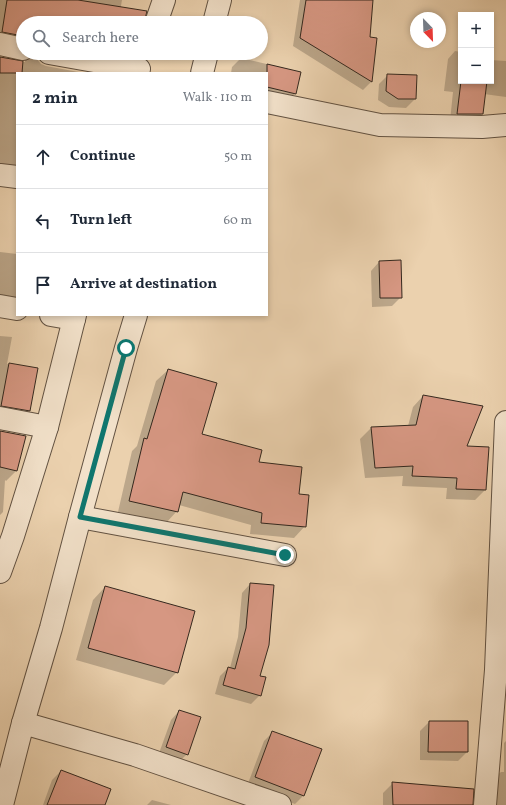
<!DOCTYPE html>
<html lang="en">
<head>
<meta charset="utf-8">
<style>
  :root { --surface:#fff; --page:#f6f6f7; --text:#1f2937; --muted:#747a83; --line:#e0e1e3 }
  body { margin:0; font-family:Vollkorn,serif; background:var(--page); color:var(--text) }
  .controls { position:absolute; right:12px; top:12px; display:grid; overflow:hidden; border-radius:0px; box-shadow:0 2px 6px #0003 }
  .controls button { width:36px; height:36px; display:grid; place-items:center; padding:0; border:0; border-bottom:1px solid var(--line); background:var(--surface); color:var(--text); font:20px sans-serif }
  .compass { position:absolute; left:410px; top:12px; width:36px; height:36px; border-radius:50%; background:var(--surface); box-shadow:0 2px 6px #0003; rotate:157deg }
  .stop { position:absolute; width:12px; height:12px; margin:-9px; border:3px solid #0f766e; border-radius:50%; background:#fff }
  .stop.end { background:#0f766e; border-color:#fff; box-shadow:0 1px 4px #0008 }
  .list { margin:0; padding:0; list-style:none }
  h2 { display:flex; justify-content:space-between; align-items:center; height:52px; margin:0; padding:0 16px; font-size:17px }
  h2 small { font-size:13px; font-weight:400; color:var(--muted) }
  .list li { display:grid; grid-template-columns:26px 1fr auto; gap:12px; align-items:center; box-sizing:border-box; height:64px; padding:0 16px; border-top:1px solid var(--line) }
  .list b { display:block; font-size:15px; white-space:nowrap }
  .list em { font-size:13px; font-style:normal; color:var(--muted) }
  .icon { flex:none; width:22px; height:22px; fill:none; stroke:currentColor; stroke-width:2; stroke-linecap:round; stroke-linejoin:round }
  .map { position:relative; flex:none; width:506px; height:805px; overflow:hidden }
  .search { position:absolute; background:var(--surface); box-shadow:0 2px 6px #0003; left:16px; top:16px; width:252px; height:44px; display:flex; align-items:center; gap:10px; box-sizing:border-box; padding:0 14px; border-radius:22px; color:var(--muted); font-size:15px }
  .panel { position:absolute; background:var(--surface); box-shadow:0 2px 6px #0003; left:16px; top:72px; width:252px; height:244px; border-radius:0px }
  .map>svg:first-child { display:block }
  .shadow { fill:#0003 }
  .building { fill:#d69782; stroke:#34281e }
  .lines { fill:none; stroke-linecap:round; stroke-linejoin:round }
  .minor-casing { stroke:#625242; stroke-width:24 }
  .minor { stroke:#f2e1ca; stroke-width:22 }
  .route { stroke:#0f766e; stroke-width:5 }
</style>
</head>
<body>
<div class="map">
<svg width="506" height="805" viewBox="0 0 506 805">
  <rect width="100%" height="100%" fill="#ebd1ae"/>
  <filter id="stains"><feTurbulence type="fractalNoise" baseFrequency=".005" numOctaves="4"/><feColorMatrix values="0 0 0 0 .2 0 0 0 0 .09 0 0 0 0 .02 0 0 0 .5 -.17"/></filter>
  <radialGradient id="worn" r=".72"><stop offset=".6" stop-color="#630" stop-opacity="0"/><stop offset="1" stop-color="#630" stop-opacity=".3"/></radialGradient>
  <g class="shadow">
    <path d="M 0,0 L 122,0 L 118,23 L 23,23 L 23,53 L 36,53 L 36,58 L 41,64 L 46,66 L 84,73 L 17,73 L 17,169 L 0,166 L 0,58 L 20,62 L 25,62 L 25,56 L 0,44 Z"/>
    <path d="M 300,0 L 372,0 L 369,38 L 375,39 L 371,82 L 363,90 L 293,46 Z"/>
    <path d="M 455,51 L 461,52 L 461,81 L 491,81 L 491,60 L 506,61 L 506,97 L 484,94 L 482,114 L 474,122 L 450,121 L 453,92 L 444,91 L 448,59 Z"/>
    <path d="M 241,58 L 300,72 L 295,94 L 286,102 L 267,98 L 267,73 L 231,73 L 232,67 Z"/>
    <path d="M 388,75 L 415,99 L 406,108 L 389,107 L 378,100 L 379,84 Z"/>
    <path d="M 0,252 L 17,254 L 17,301 L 0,299 Z"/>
    <path d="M 379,262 L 401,297 L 392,306 L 372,307 L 371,271 Z"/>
    <path d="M 0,336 L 12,337 L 7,364 L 37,368 L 29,411 L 19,421 L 0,417 Z"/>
    <path d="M 168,370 L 201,435 L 257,463 L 298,495 L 305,526 L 294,538 L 250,534 L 251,525 L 179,505 L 177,511 L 166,523 L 118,512 L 132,451 L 137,446 L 156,381 Z"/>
    <path d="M 423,396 L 465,446 L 485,490 L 475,500 L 446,499 L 447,488 L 402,486 L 403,476 L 365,478 L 360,439 L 371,428 L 408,426 L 413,407 Z"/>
    <path d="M 0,432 L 25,436 L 16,471 L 6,481 L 5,480 L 3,512 L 0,515 Z"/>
    <path d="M 250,584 L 259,677 L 260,695 L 251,704 L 215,694 L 220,676 L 228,668 L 230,668 L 238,637 L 242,593 Z"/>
    <path d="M 105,587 L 177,672 L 164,685 L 76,660 L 93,600 Z"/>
    <path d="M 179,711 L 187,754 L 178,763 L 158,756 L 171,720 Z"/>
    <path d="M 429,722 L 467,752 L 458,761 L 420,760 L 420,731 Z"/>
    <path d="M 273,732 L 304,795 L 295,804 L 247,786 L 264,741 Z"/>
    <path d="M 506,741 L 506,805 L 489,805 L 491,781 L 501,772 L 504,772 L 504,743 Z"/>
    <path d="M 61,771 L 103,805 L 43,805 L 52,780 Z"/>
    <path d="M 393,783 L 472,805 L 383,805 L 383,793 Z"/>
    <path d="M 152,800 L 171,805 L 147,805 Z"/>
  </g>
  <g class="building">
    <path d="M 7,0 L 78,0 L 147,11 L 144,23 L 23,23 L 23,36 L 2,32 Z"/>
    <path d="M 306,0 L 373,0 L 370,37 L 377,38 L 372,82 L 300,38 Z"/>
    <path d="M 0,57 L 23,61 L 22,73 L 0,73 Z"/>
    <path d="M 267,64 L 301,72 L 296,94 L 267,87 Z"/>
    <path d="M 387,74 L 417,75 L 416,99 L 398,99 L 386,91 Z"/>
    <path d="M 461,81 L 487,81 L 483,114 L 457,114 Z"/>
    <path d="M 401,260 L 402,298 L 380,298 L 379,261 Z"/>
    <path d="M 9,363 L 38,368 L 30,411 L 1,406 Z"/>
    <path d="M 168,369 L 217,383 L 202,434 L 262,450 L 259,462 L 302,467 L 299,494 L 309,495 L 306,527 L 261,523 L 262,513 L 183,492 L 178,512 L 129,501 L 144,438 L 147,439 Z"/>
    <path d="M 423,395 L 483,406 L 467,446 L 489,447 L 486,490 L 456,489 L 457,478 L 412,476 L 413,466 L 375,468 L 371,427 L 416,425 Z"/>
    <path d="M 0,431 L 26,436 L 17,471 L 0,467 Z"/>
    <path d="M 250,583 L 274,585 L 269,645 L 260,676 L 266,677 L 261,696 L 223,685 L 228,667 L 235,669 L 246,628 Z"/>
    <path d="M 105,586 L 195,611 L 178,673 L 88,648 Z"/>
    <path d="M 179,710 L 201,717 L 188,755 L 166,747 Z"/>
    <path d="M 429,721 L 468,721 L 468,752 L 428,752 Z"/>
    <path d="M 272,731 L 322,749 L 304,796 L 255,777 Z"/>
    <path d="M 61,770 L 111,789 L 105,805 L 47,805 Z"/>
    <path d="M 392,782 L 474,789 L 473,805 L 393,805 Z"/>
  </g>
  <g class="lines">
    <g class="minor-casing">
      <g id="minor">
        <path d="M 156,23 L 164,0"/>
        <path d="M 214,23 L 220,0"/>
        <path d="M 0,44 L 23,49"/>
        <path d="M 49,53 L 139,69"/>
        <path d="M 202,73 L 207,53"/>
        <path d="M 267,102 L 380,125 L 482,127 L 506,125"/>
        <path d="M 0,175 L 17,177"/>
        <path d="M 0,306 L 17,309"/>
        <path d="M 51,315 L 74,319"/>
        <path d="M 0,418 L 47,427"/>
        <path d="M 80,517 L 285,555"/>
        <path d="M 0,572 L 13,536 L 47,427 L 75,315"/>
        <path d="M 23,723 L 135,755 L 280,805"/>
        <path d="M 2,805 L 23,723 L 51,628 L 80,517 L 126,348 L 136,315"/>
        <path d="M 485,805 L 496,670 L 506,422"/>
      </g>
    </g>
    <use href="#minor" class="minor"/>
  </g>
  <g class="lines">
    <path class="route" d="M 126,348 L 80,517 L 285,555"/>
  </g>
  <rect width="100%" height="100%" filter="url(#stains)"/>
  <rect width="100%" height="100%" fill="url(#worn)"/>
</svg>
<div class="controls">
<button>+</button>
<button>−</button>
</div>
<svg class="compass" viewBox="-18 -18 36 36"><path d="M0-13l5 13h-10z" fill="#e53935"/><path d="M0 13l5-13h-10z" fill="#747a83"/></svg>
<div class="stop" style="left:126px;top:348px"></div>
<div class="stop end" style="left:285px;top:555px"></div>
<div class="search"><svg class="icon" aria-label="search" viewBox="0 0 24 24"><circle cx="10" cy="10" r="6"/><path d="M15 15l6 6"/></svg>Search here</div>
<section class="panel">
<h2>2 min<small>Walk · 110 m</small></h2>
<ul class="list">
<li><svg class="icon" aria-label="ahead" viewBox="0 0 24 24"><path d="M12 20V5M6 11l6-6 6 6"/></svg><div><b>Continue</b></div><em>50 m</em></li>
<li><svg class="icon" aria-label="left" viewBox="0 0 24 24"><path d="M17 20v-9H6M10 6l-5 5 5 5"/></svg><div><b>Turn left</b></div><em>60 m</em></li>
<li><svg class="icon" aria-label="arrive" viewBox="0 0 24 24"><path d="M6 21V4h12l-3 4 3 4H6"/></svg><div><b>Arrive at destination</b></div></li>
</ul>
</section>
</div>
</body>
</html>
